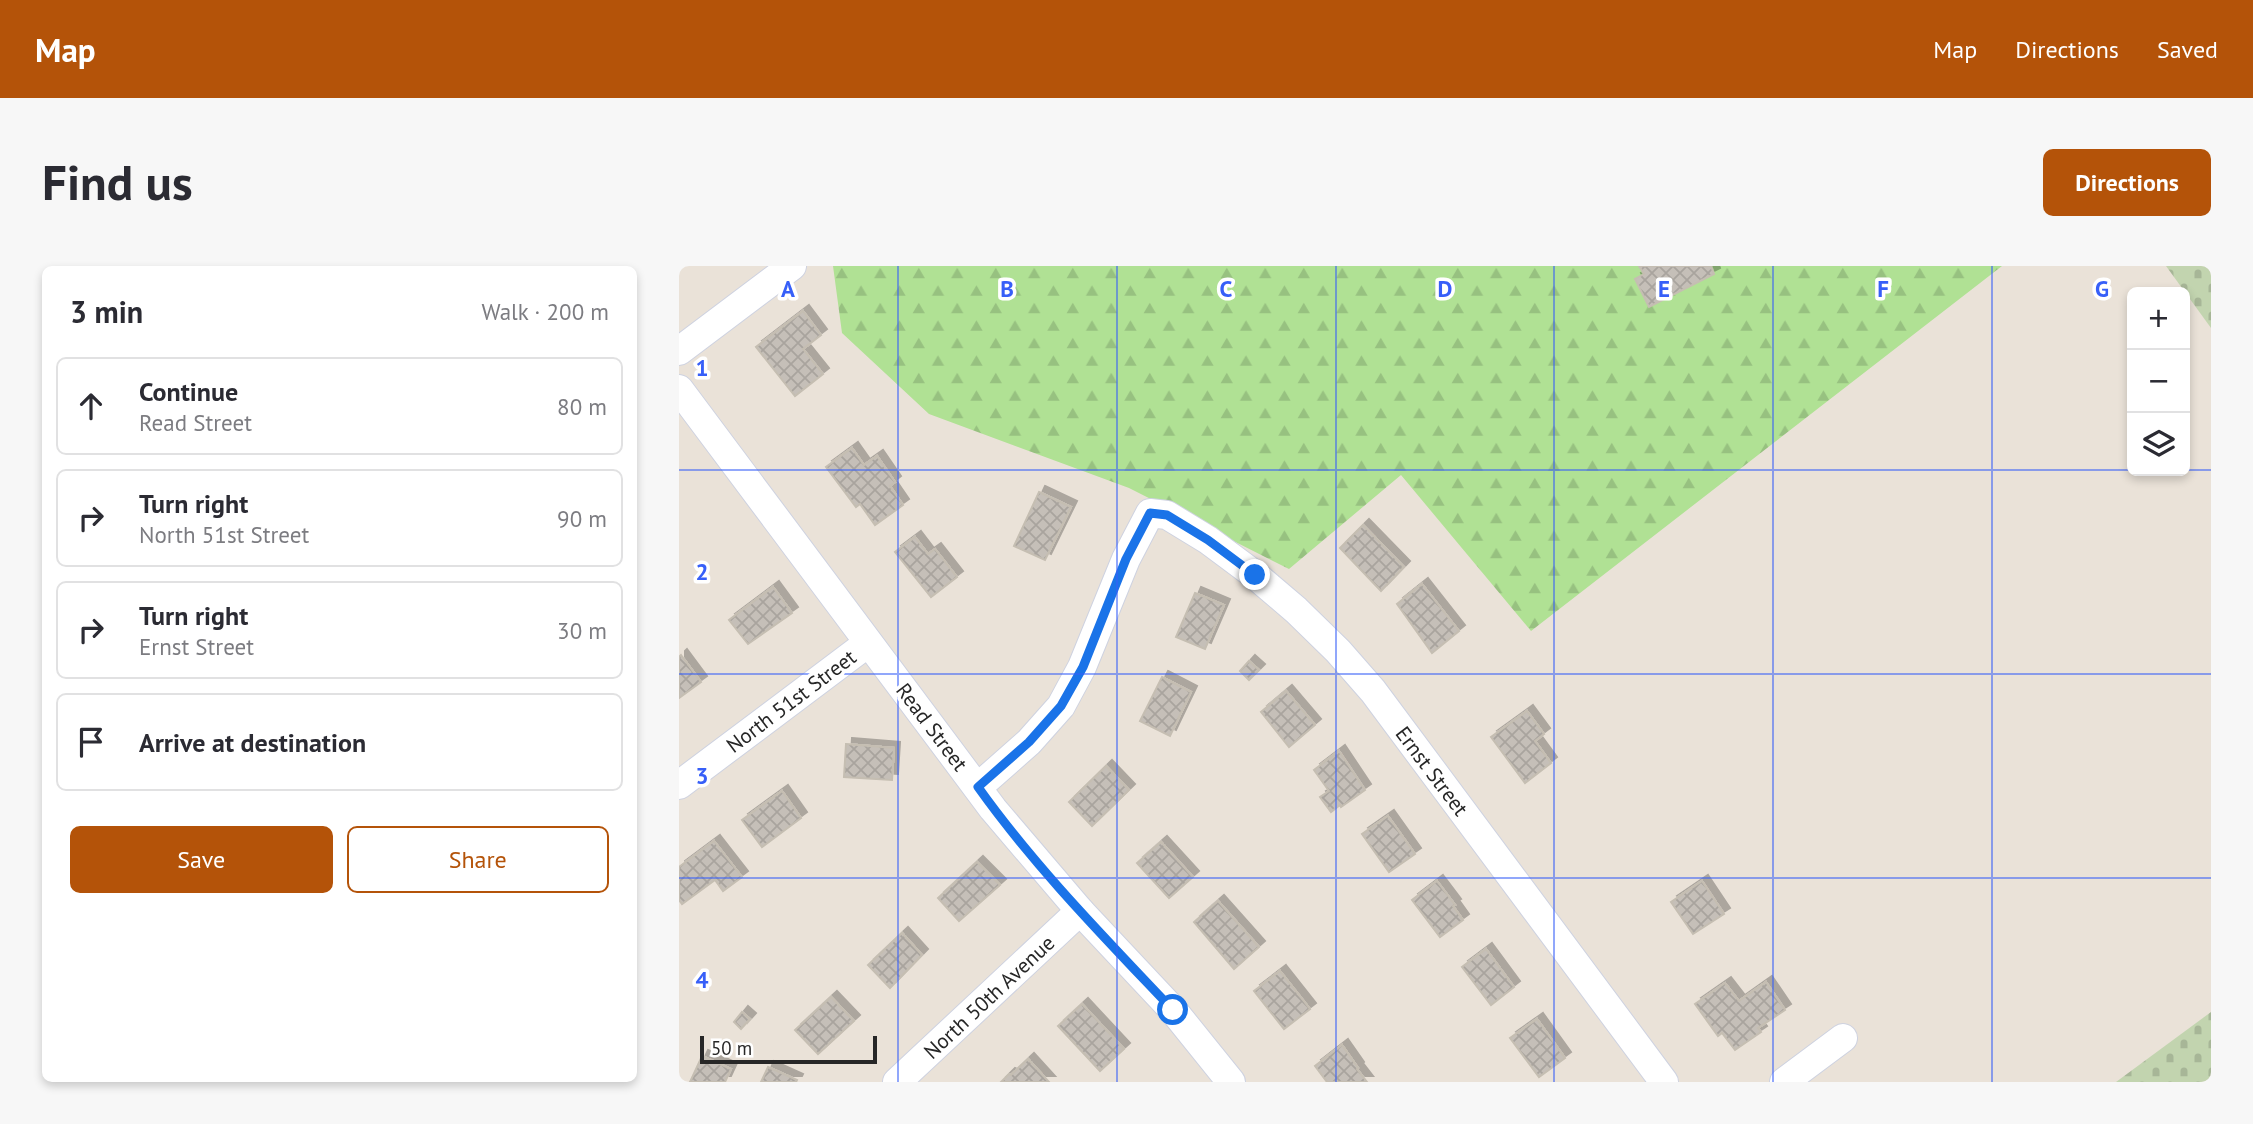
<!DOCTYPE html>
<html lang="en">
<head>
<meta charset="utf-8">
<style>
  :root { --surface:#fff; --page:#f7f7f7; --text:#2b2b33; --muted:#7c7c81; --line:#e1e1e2; --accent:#b45309 }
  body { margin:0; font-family:"PT Sans",sans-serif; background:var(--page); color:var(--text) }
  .controls { position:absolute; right:21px; top:21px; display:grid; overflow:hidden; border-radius:10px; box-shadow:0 4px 10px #0003 }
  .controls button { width:63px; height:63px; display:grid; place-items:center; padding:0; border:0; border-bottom:2px solid var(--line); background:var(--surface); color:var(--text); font:35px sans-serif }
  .scale { position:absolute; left:21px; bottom:18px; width:177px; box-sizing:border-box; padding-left:7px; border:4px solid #272727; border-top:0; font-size:19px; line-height:24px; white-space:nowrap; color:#272727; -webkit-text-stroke:5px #fff; paint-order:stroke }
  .stop { position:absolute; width:21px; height:21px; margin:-16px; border:5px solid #1a73e8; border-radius:50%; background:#fff }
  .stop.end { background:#1a73e8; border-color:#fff; box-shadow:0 2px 7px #0008 }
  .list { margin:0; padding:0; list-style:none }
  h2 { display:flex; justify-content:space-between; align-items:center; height:91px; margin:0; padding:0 28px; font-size:30px }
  h2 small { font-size:23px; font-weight:400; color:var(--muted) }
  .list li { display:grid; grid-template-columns:46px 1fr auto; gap:21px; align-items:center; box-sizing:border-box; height:98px; margin:0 14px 14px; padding:0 14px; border:2px solid var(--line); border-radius:10px }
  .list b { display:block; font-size:26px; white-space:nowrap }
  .list p { margin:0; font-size:23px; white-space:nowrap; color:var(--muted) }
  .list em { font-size:23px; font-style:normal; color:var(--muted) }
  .actions { display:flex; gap:14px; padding:21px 28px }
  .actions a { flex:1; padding:16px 0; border:2px solid var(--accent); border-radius:10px; text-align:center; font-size:24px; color:var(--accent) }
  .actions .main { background:var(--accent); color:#fff }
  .icon { flex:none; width:38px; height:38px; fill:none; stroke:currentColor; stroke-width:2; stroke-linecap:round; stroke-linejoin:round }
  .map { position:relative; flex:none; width:1532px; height:816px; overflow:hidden; border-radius:10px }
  header { display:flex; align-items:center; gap:42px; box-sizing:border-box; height:98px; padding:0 35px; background:var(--accent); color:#fff }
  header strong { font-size:33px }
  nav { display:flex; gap:38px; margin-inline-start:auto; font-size:24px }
  .intro { display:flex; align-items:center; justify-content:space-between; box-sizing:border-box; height:168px; padding:0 42px }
  h1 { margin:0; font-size:49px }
  .button { padding:18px 32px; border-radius:10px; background:var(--accent); color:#fff; font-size:24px; font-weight:700 }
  main { display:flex; gap:42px; padding:0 42px }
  aside { flex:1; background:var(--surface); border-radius:10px; box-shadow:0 4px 10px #0003 }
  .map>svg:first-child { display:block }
  .forest { fill:url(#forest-firs) }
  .cemetery { fill:url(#cemetery-stones) }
  .building { fill:url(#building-cross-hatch); stroke:#c5beb2; stroke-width:2; filter:url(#shadow) }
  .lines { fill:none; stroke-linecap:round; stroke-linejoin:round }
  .minor-casing { stroke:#ced2e0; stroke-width:30 }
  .minor { stroke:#fff; stroke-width:28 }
  .route { stroke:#1a73e8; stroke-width:9 }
  .grid { fill:none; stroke:#375ff8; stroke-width:2; stroke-opacity:0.55 }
  .labels { text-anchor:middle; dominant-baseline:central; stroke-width:7; stroke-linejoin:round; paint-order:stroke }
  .street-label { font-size:21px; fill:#272727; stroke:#fff }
  .grid-label { font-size:23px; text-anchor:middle; font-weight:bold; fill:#375ff8; stroke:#fff; stroke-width:7; stroke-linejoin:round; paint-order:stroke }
</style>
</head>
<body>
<header>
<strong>Map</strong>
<nav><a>Map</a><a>Directions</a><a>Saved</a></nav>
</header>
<div class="intro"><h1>Find us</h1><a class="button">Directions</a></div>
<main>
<aside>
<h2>3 min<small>Walk · 200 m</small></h2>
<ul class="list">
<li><svg class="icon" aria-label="ahead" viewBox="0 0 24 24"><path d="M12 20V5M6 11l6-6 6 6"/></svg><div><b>Continue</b><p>Read Street</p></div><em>80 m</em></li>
<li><svg class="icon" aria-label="right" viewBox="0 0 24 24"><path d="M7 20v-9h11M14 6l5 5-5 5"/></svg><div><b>Turn right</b><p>North 51st Street</p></div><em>90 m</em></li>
<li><svg class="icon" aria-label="right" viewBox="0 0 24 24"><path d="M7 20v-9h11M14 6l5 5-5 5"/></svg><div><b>Turn right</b><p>Ernst Street</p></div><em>30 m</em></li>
<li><svg class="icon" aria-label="arrive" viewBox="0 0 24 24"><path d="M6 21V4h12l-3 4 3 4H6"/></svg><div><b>Arrive at destination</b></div></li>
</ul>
<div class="actions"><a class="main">Save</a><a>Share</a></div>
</aside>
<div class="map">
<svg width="1532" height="816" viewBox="0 0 1532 816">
  <defs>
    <pattern id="forest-firs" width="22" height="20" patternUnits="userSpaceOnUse" patternTransform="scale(1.75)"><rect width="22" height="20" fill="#b0e194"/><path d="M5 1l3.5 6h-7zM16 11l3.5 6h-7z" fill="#97c180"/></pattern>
    <pattern id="cemetery-stones" width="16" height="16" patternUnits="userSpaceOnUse" patternTransform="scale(1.75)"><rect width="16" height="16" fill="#c2d4af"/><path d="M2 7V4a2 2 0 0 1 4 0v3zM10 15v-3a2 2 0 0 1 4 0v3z" fill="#a7b697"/></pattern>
    <pattern id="building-cross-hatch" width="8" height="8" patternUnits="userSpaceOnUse" patternTransform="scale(1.75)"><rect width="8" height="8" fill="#c5bfb8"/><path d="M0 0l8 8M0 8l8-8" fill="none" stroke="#a9a49e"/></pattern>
    <filter id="shadow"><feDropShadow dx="6" dy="-6" stdDeviation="0" flood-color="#0004"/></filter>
  </defs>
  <rect width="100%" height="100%" fill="#eae2d8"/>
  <path class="forest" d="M 154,0 L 1323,0 L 852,365 L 722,209 L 610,303 L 450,222 L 250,148 L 163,67 Z"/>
  <g class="cemetery">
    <path d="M 1487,0 L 1532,0 L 1532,62 Z"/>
    <path d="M 1532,746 L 1532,816 L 1437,816 Z"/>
  </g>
  <g class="building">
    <path d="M 960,0 L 1032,0 L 1035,8 L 970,41 L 956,13 L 965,8 Z"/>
    <path d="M 124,45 L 142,69 L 124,83 L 144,108 L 116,130 L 77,81 Z"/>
    <path d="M 173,182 L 185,199 L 198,190 L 216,216 L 211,220 L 224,239 L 196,259 L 181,238 L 177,241 L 147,201 Z"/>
    <path d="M 360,226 L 392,241 L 366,294 L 335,280 Z"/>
    <path d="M 684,259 L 725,301 L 702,325 L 661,282 Z"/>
    <path d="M 236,271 L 249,288 L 256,283 L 278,311 L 252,331 L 216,286 Z"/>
    <path d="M 743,318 L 780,365 L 753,387 L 718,338 Z"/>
    <path d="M 94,321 L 113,347 L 69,378 L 50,354 Z"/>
    <path d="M 516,327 L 545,339 L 526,383 L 497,371 Z"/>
    <path d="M 2,389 L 22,416 L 0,432 L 0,391 Z"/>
    <path d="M 570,395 L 580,404 L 570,414 L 561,405 Z"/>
    <path d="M 483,411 L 512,426 L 491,470 L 461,455 Z"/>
    <path d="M 607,425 L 636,459 L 610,481 L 582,446 Z"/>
    <path d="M 848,445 L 865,468 L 856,475 L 872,497 L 846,517 L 812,471 Z"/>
    <path d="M 167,478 L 215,482 L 213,514 L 165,511 Z"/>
    <path d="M 660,485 L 686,524 L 662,541 L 661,539 L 652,546 L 641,531 L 650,525 L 635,504 Z"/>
    <path d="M 427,500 L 450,524 L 413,560 L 390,536 Z"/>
    <path d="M 103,525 L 122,552 L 83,581 L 63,554 Z"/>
    <path d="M 709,550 L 736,588 L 710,606 L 683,568 Z"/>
    <path d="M 35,575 L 63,611 L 44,625 L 36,614 L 3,638 L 0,634 L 0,601 Z"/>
    <path d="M 482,576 L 514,611 L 490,632 L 458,597 Z"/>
    <path d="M 298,596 L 321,619 L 280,655 L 259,632 Z"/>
    <path d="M 758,615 L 776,639 L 774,640 L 784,654 L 761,671 L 733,634 Z"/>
    <path d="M 1023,615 L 1045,648 L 1014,668 L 992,636 Z"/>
    <path d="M 539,635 L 580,681 L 555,703 L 515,656 Z"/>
    <path d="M 223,667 L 243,689 L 211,722 L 189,699 Z"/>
    <path d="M 807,683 L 835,721 L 812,739 L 783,701 Z"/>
    <path d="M 601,705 L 631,743 L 605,763 L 575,725 Z"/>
    <path d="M 1087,716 L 1106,744 L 1079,762 L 1082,766 L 1056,784 L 1043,767 L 1039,770 L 1016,738 L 1046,717 L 1060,735 Z"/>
    <path d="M 152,731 L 175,755 L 139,788 L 116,764 Z"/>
    <path d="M 403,738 L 445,783 L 421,805 L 379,760 Z"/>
    <path d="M 63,746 L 71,753 L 62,763 L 55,756 Z"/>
    <path d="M 858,753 L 886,792 L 860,811 L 831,772 Z"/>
    <path d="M 663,779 L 679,802 L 678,803 L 688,816 L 648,816 L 636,800 Z"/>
    <path d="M 23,790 L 52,803 L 46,816 L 11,816 Z"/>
    <path d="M 349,793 L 370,816 L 322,816 L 330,808 L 332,809 Z"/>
    <path d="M 89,801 L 118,814 L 117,816 L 82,816 Z"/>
  </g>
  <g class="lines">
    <g class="minor-casing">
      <g id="minor">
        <path d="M 0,85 L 113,0"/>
        <path d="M 0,123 L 314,543 L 401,645 L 494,744 L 552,816"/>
        <path d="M 0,519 L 189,377"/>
        <path d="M 299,521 L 350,476 L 382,440 L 403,401 L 447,293 L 471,247 L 488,249 L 529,274 L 576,309 L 617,344 L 659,385 L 694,425 L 985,816"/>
        <path d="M 218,816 L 401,645"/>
        <path d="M 1105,816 L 1164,772"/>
      </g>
    </g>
    <use href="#minor" class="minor"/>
  </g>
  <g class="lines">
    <path class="route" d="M 494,744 C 426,672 356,601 299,521 L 350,476 L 382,440 L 404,401 L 447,293 L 471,247 L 488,249 L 529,274 L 576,309"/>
  </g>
  <path class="grid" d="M 219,0 L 219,816M 438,0 L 438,816M 657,0 L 657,816M 875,0 L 875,816M 1094,0 L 1094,816M 1313,0 L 1313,816M 0,204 L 1453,204M 1506,204 L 1532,204M 0,408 L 1532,408M 0,612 L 1532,612"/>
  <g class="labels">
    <g class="street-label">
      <text transform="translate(112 435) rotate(-37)">North 51st Street</text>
      <text transform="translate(253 461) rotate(53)">Read Street</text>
      <text transform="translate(753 505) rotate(53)">Ernst Street</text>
      <text transform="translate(310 731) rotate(-43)">North 50th Avenue</text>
    </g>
  </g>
  <g class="grid-label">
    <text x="109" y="31">A</text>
    <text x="328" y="31">B</text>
    <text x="547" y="31">C</text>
    <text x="766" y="31">D</text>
    <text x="985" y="31">E</text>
    <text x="1204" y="31">F</text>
    <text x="1423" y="31">G</text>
    <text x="23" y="110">1</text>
    <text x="23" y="314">2</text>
    <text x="23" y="518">3</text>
    <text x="23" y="722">4</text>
  </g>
</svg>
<div class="controls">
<button>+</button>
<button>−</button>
<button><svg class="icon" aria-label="layers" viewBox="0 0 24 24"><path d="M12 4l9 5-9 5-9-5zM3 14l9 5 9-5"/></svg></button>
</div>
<div class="scale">50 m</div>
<div class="stop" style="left:494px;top:744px"></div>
<div class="stop end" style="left:576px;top:309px"></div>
</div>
</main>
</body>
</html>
